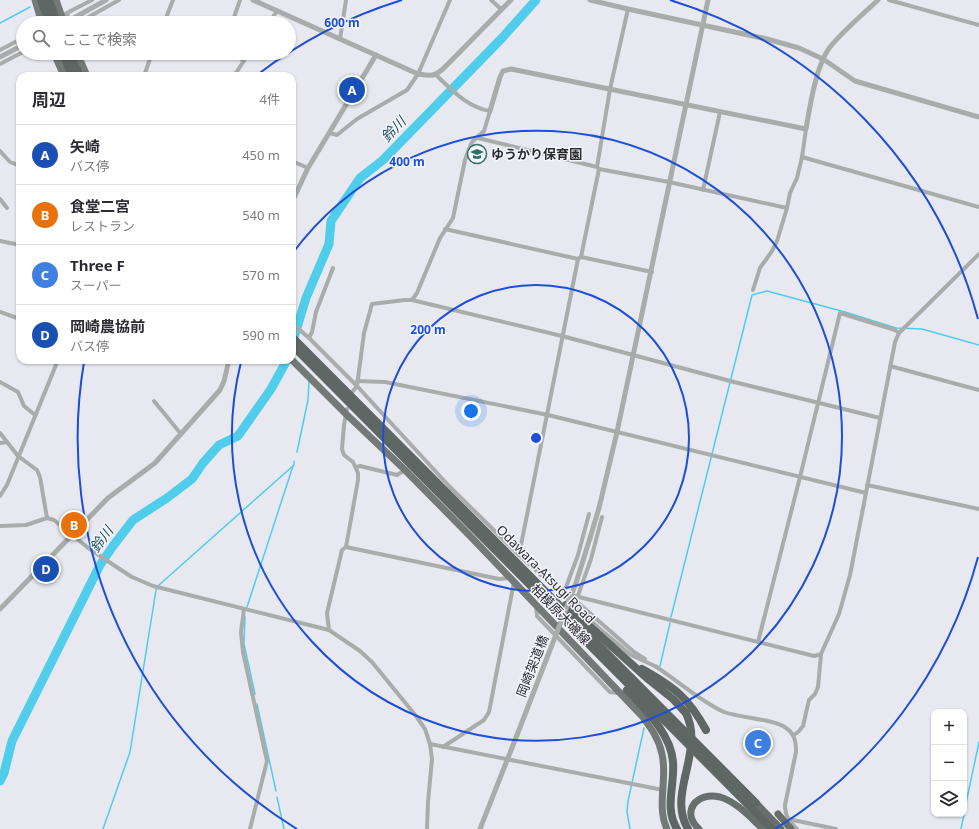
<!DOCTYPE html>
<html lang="ja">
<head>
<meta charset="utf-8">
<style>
  :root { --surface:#fff; --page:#f7f7f7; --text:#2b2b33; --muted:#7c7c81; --line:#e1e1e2; --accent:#2f705e }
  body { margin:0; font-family:"Noto Sans","Noto Sans JP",sans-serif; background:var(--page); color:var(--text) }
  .controls { position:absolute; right:12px; bottom:12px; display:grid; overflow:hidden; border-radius:8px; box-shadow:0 1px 3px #0004 }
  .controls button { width:36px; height:36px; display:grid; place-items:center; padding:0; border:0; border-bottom:1px solid var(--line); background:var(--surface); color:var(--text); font:20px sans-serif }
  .you { position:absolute; left:471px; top:411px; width:14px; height:14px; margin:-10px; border:3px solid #fff; border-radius:50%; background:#1a73e8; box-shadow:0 0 0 6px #1a73e833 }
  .badge { display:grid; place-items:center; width:26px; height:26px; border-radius:50%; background:var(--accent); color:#fff; font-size:13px; font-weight:700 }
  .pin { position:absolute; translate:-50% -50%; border:2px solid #fff; box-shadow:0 1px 4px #0006 }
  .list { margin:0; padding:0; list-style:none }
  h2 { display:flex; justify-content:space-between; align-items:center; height:52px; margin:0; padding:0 16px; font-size:17px }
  h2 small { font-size:13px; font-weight:400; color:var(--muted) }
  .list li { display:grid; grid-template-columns:26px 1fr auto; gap:12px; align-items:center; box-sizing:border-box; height:60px; padding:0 16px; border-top:1px solid var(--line) }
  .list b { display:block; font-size:15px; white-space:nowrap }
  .list p { margin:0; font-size:13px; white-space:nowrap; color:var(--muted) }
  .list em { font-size:13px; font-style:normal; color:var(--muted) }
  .icon { flex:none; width:22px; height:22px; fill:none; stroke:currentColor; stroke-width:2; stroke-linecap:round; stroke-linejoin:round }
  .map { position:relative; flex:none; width:979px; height:829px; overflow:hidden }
  .search { position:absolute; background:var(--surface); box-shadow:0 1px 3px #0004; left:16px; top:16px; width:280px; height:44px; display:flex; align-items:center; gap:10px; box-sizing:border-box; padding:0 14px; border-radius:22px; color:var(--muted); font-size:15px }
  .panel { position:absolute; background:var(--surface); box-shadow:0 1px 3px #0004; left:16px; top:72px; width:280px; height:292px; border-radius:12px }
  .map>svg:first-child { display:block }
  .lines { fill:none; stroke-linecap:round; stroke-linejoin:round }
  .stream { stroke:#4fcdea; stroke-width:1.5 }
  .river { stroke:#4fcdea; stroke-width:9 }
  .minor { stroke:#a8acab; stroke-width:4 }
  .tertiary { stroke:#a8acab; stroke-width:5 }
  .primary { stroke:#727977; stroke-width:7 }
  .trunk { stroke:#68706e; stroke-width:7 }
  .motorway { stroke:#5f6764; stroke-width:8 }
  .tertiary-bridge { stroke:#a8acab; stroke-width:5 }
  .motorway-bridge { stroke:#5f6764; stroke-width:8 }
  .ring { fill:none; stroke:#1d4ed8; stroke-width:2 }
  .labels { text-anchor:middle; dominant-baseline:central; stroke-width:3; stroke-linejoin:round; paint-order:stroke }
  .poi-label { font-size:13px; font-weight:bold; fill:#2b2b2e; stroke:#f5f6fd; text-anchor:start }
  .street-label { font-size:13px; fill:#2b2b2e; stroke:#f5f6fd }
  .water-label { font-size:14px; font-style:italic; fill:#1b505c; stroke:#f5f6fd }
  .centre { fill:#1d4ed8; stroke:#f5f6fd; stroke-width:2 }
  .ring-label { font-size:12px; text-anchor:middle; font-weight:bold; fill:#1d4ed8; stroke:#f5f6fd; stroke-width:3; stroke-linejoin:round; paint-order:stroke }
</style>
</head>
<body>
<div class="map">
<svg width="979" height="829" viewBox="0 0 979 829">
  <rect width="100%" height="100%" fill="#e8e8f0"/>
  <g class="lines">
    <g class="stream">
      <path d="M 0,23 L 30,7"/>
      <path d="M 297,452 L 308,400 L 309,381"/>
      <path d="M 247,607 L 293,466"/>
      <path d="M 245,617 L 244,644 L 255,694"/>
      <path d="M 671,617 L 752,295 L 767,291 L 845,312 L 896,328 L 922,329 L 979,345"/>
      <path d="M 660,666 L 670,623"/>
      <path d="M 257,704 L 276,791"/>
      <path d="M 277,797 L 284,829"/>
      <path d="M 964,813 L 979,742"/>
      <path d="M 103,829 L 130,752 L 156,590 L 159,585 L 294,465 L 294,461"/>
      <path d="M 630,829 L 627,812 L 628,801 L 644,728"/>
      <path d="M 961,829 L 964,814"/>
    </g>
    <g class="river">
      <path d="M 292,344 L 306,298 L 329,244 L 331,221 L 360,178 L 383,160 L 502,38 L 536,0"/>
      <path d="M 0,781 L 4,773 L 12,741 L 100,565 L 113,546 L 133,520 L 167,498 L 192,479 L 203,463 L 219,445 L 238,436 L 271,389 L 287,360"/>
    </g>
    <g class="minor">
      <path d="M 491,0 L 501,9"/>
      <path d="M 889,0 L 979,25"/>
      <path d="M 68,13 L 67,17 L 69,23"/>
      <path d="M 61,16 L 92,0"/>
      <path d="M 78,23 L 119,0"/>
      <path d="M 164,23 L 173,0"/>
      <path d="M 232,23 L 240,0"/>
      <path d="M 269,23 L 277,11"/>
      <path d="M 340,39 L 346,0"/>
      <path d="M 0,50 L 23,38"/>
      <path d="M 233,53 L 244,61"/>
      <path d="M 0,64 L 23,52"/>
      <path d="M 144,76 L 152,53"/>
      <path d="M 234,76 L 249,53"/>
      <path d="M 330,133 L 337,135 L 357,119 L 407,90 L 418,74 L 450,0"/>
      <path d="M 478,138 L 597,167 L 610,89 L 628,9"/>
      <path d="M 0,151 L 10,162 L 20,166"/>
      <path d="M 802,157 L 979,207"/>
      <path d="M 292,161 L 308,168"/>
      <path d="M 599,169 L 669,182 L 787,208 L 790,193 L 797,178 L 802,157 L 806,129"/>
      <path d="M 703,190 L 720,112"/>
      <path d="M 0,199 L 7,208"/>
      <path d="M 445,229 L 578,259 L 581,257 L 652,272"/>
      <path d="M 0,241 L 20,245"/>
      <path d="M 581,257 L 599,169 L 598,168"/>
      <path d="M 753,290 L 760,268 L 772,251 L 777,241 L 787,208"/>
      <path d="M 412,300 L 417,293 L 440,238 L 453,218 L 465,160 L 469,149 L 472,142 L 484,131 L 490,111 C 467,107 452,90 436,75"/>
      <path d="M 0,312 L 20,319"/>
      <path d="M 292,323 L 309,338 L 357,386 L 449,486 L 519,555 L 600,629 L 631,655 L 657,667"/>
      <path d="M 309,338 L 312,332 L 316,312 L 333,268"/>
      <path d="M 890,366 L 979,390"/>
      <path d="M 357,381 L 385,382 L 548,415 L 866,493 L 895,342 L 899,333 L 979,254"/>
      <path d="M 0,382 L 18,392 L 24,406 L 35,415"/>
      <path d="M 353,391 L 357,386 L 364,333 L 372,304 L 405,300 L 412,300 L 562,336 L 734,382 L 880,418"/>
      <path d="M 154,401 L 181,434"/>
      <path d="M 0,433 L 18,456 L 37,470 L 40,477 L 47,518"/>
      <path d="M 0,443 L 7,442"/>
      <path d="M 357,467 L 360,466 L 397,475 L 405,470"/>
      <path d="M 867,485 L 979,509"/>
      <path d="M 0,496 L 7,485 L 58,360"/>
      <path d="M 602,517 L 591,559 L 576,601 L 634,652 L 645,659"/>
      <path d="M 0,526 L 26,525 L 47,518 L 54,520 L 87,547 L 115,566 L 132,577 L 153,586 L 329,630 L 360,651 L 372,662 L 416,716 L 425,729 L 430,744 L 432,759 L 428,802 L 427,829"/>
      <path d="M 346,547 L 499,579 L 510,578"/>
      <path d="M 519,555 L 578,259"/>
      <path d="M 563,595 L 578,555 L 589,514"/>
      <path d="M 575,596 L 814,656 L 821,654"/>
      <path d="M 536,606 L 537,616 L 610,692 L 618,693"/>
      <path d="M 244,609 L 241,632 L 243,652 L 267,761 L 250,829"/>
      <path d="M 329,630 L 327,613 L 342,550 L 346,547 L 358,480 L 358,473 L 353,462 L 344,455 L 342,449 L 344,425 L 347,409"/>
      <path d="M 758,642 L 800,477 L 840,313 L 895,330 L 899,333"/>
      <path d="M 655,666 C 677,680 701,702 724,712 C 740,718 775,719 786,728 C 795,734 796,742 796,752 L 785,805 C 785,816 789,821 797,829"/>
      <path d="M 794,735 L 799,731 L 803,726 L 809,700 L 815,694 L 818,687 L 821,654 L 839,614 L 850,575 L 866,493"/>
      <path d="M 430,744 L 663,790"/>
      <path d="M 443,747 L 484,720 L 489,712 L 514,582"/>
      <path d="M 788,819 L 836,829"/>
    </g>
    <g class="tertiary">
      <path d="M 253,0 L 418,74 C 430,76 433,77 443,69 L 511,0"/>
      <path d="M 590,0 L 628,9 L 767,39 L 799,48 L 823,59 L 855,81 L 979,117"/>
      <path d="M 72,19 L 106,0"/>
      <path d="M 0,57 L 23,45"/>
      <path d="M 490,111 L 500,77 L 503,71 L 511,69 L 806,129 C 810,106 816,65 830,47 C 844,30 862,15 878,0"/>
      <path d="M 292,202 L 308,168 L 376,55"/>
      <path d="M 590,538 L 599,508 L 617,432 L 708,0"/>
      <path d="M 0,609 L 108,498 L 155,463 L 220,390 L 224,381 L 229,360"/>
      <path d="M 480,829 L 517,735"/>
    </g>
    <g class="primary">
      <path d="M 35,0 L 42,23"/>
      <path d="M 56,0 L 64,23"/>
      <path d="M 54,53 L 64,76"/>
      <path d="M 77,53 L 87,76"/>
      <path d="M 292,360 L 346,414 L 405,470 L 473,539 L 642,716 C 651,728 659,739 662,754 C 668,779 656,806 667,829"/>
    </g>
    <g class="trunk">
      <path d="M 756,803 L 781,829"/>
      <path d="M 778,814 L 791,829"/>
      <path d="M 699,829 C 680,812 697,791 720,797 C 737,802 751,818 763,829"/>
    </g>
    <g class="motorway">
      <path d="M 41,0 L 50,23"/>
      <path d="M 49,0 L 57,23"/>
      <path d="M 62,53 L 72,76"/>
      <path d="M 69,53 L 80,76"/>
      <path d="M 292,337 L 756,803"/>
      <path d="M 292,345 L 772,829"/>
      <path d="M 566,605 L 648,679 L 673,699 L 686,713"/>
      <path d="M 642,669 C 674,687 688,697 706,730"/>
      <path d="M 627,690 C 646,710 671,734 673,762 C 675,786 664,807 677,829"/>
      <path d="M 685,777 C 681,795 678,812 688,829"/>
    </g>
    <path class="tertiary-bridge" d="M 517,735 L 576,583 L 590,538"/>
    <path class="motorway-bridge" d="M 685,777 C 690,755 696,734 686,713"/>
  </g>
  <g class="ring">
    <circle cx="536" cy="438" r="153"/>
    <path d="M292 254A305 305 0 1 1 241 362"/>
    <path d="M978 557A458 458 0 0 1 775 829M297 829A458 458 0 0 1 84 362M257 75A458 458 0 0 1 402 0M670 0A458 458 0 0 1 978 319"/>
  </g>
  <defs>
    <g id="school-ring" transform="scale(1)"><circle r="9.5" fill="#f5f6fd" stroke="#2f705e" stroke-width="1.5"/><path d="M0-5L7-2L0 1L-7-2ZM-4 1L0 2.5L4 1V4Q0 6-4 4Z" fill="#2f705e"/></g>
  </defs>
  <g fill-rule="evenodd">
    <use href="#school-ring" x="477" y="154"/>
  </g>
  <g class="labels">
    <g class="poi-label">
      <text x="491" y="154">ゆうかり保育園</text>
    </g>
    <g class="street-label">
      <text transform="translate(546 574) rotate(45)">Odawara-Atsugi Road</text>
      <text transform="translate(561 614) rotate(46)">相模原大磯線</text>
      <text transform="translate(532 666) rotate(-69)">岡崎架道橋</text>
    </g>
    <g class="water-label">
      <text transform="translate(393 129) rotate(-46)">鈴川</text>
      <text transform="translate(101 539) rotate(-54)">鈴川</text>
    </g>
  </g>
  <circle cx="536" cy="438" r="6" class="centre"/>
  <g class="ring-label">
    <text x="342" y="27">600 m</text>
    <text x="407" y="166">400 m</text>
    <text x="428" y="334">200 m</text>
  </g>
</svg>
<div class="controls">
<button>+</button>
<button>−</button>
<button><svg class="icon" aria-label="layers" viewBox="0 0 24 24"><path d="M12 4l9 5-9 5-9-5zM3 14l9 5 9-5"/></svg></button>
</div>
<div class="you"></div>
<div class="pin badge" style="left:352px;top:90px;background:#1a4fb4">A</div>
<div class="pin badge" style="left:74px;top:525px;background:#e8710a">B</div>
<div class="pin badge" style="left:758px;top:743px;background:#3f7fe0">C</div>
<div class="pin badge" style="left:46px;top:569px;background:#1a4fb4">D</div>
<div class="search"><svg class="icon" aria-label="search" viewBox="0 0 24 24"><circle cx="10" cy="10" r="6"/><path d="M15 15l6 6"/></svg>ここで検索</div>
<section class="panel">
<h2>周辺<small>4件</small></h2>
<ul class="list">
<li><span class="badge" style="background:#1a4fb4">A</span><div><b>矢崎</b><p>バス停</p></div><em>450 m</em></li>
<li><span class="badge" style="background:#e8710a">B</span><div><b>食堂二宮</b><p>レストラン</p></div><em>540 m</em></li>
<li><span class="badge" style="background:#3f7fe0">C</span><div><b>Three F</b><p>スーパー</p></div><em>570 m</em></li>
<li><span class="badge" style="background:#1a4fb4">D</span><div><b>岡崎農協前</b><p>バス停</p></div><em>590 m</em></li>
</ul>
</section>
</div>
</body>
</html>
